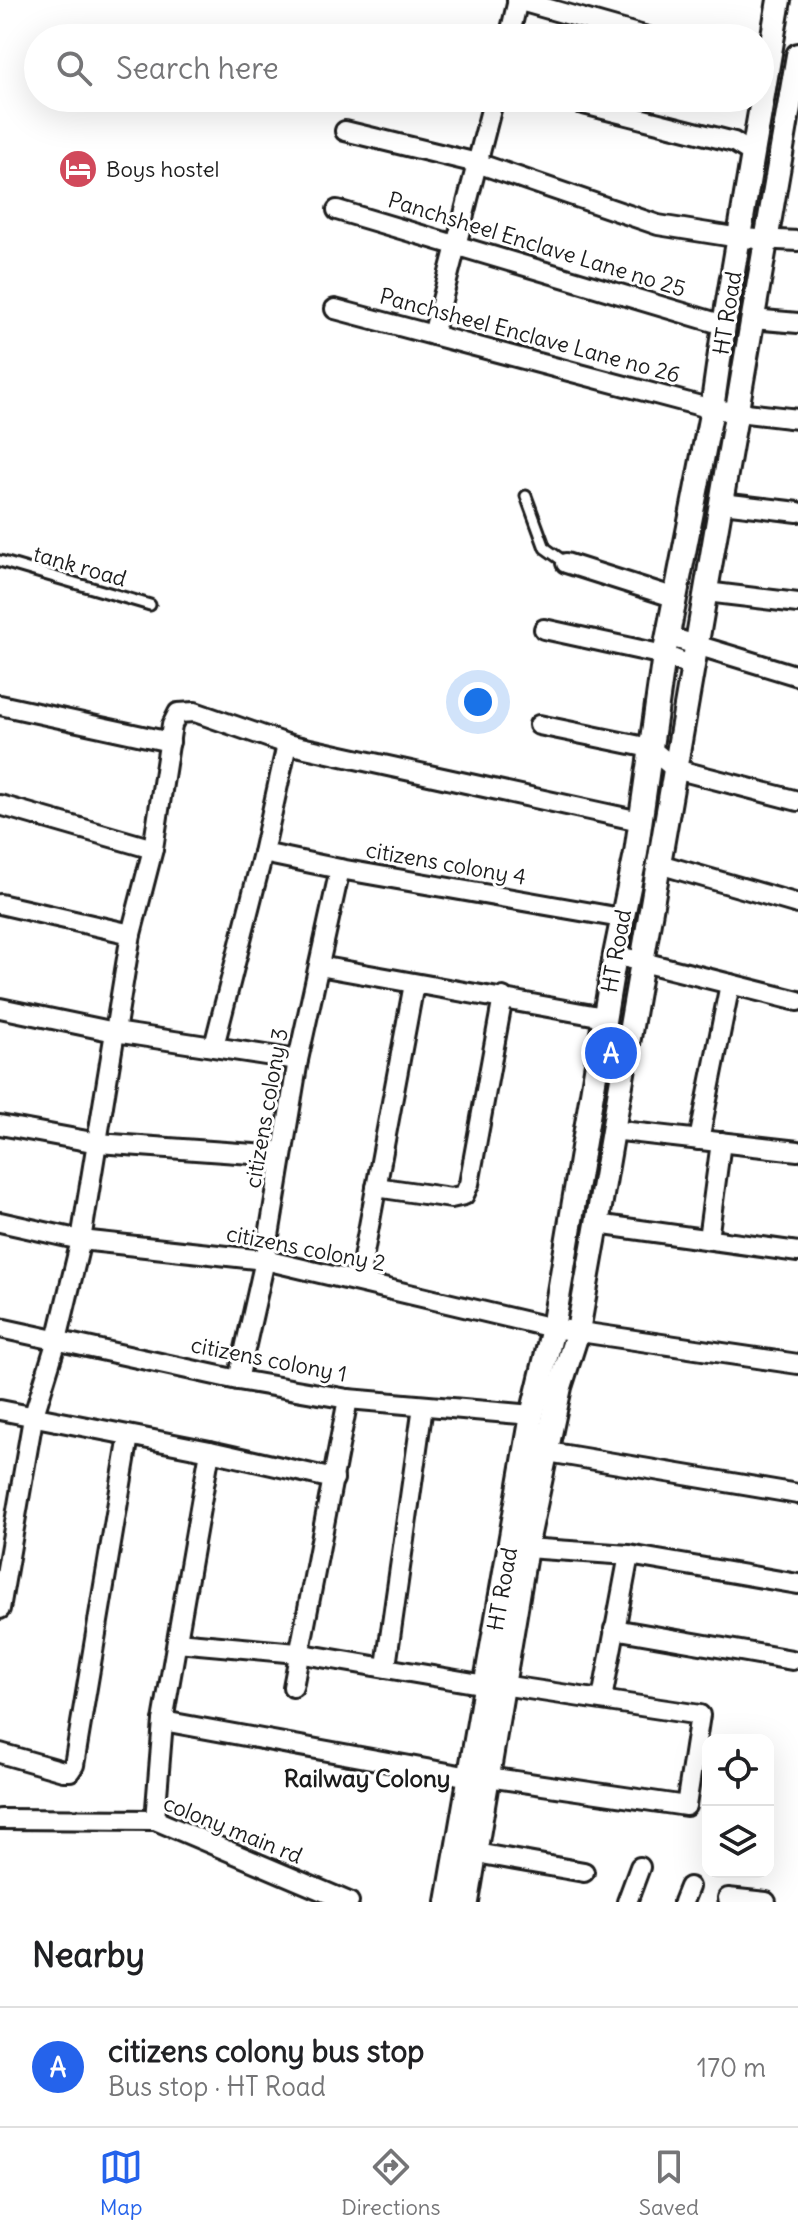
<!DOCTYPE html>
<html lang="en">
<head>
<meta charset="utf-8">
<style>
  :root { --surface:#fff; --page:#f6f6f6; --text:#202124; --muted:#757577; --line:#e0e0e0; --accent:#2563eb }
  body { margin:0; font-family:Delius,sans-serif; background:var(--page); color:var(--text) }
  .controls { position:absolute; right:24px; bottom:24px; display:grid; overflow:hidden; border-radius:16px; box-shadow:0 8px 32px #0002 }
  .controls button { width:72px; height:72px; display:grid; place-items:center; padding:0; border:0; border-bottom:2px solid var(--line); background:var(--surface); color:var(--text); font:40px sans-serif }
  .you { position:absolute; left:478px; top:702px; width:28px; height:28px; margin:-20px; border:6px solid #fff; border-radius:50%; background:#1a73e8; box-shadow:0 0 0 12px #1a73e833 }
  .badge { display:grid; place-items:center; width:52px; height:52px; border-radius:50%; background:var(--accent); color:#fff; font-size:26px; font-weight:700 }
  .pin { position:absolute; translate:-50% -50%; border:4px solid #fff; box-shadow:0 2px 8px #0006 }
  .list { margin:0; padding:0; list-style:none }
  h2 { display:flex; justify-content:space-between; align-items:center; height:104px; margin:0; padding:0 32px; font-size:34px }
  h2 small { font-size:26px; font-weight:400; color:var(--muted) }
  .list li { display:grid; grid-template-columns:52px 1fr auto; gap:24px; align-items:center; box-sizing:border-box; height:120px; padding:0 32px; border-top:2px solid var(--line) }
  .list b { display:block; font-size:30px; white-space:nowrap }
  .list p { margin:0; font-size:26px; white-space:nowrap; color:var(--muted) }
  .list em { font-size:26px; font-style:normal; color:var(--muted) }
  .icon { flex:none; width:44px; height:44px; fill:none; stroke:currentColor; stroke-width:2; stroke-linecap:round; stroke-linejoin:round }
  .map { position:relative; flex:none; width:798px; height:1902px; overflow:hidden }
  .search { position:absolute; background:var(--surface); box-shadow:0 8px 32px #0002; left:24px; right:24px; top:24px; height:88px; display:flex; align-items:center; gap:20px; box-sizing:border-box; padding:0 28px; border-radius:44px; color:var(--muted); font-size:30px }
  .sheet { height:224px; background:var(--surface) }
  nav { display:flex; justify-content:space-around; align-items:center; box-sizing:border-box; height:112px; border-top:2px solid var(--line); background:var(--surface); font-size:22px; color:var(--muted) }
  nav a { display:grid; justify-items:center; gap:4px }
  nav .on { color:var(--accent) }
  .map>svg:first-child { display:block }
  .lines { fill:none; stroke-linecap:round; stroke-linejoin:round }
  .service-casing { stroke:#1c1c1c; stroke-width:15 }
  .minor-casing { stroke:#1c1c1c; stroke-width:24 }
  .tertiary-casing { stroke:#1c1c1c; stroke-width:28 }
  .service { stroke:#fff; stroke-width:9 }
  .minor { stroke:#fff; stroke-width:18 }
  .tertiary { stroke:#fff; stroke-width:22 }
  .labels { text-anchor:middle; dominant-baseline:central; stroke-width:6; stroke-linejoin:round; paint-order:stroke }
  .poi-label { font-size:22px; fill:#1c1c1c; stroke:#fff; text-anchor:start }
  .street-label { font-size:22px; fill:#1c1c1c; stroke:#fff }
  .neighbourhood-label { font-size:24px; font-weight:bold; fill:#1c1c1c; stroke:#fff }
</style>
</head>
<body>
<div class="map">
<svg width="798" height="1902" viewBox="0 0 798 1902">
  <rect width="100%" height="100%" fill="#fff"/>
  <filter id="ink" filterUnits="userSpaceOnUse"><feTurbulence type="fractalNoise" baseFrequency=".0125" numOctaves="2"/><feDisplacementMap in="SourceGraphic" scale="16" xChannelSelector="R" yChannelSelector="G"/><feConvolveMatrix kernelMatrix="1 2 1 2 8 2 1 2 1" color-interpolation-filters="sRGB"/></filter>
  <g filter="url(#ink)">
    <g class="lines">
      <g class="service-casing">
        <g id="service">
          <path d="M 526,496 L 545,548 L 566,563"/>
          <path d="M 0,561 L 150,605"/>
        </g>
      </g>
      <g class="minor-casing">
        <g id="minor">
          <path d="M 517,0 L 651,38"/>
          <path d="M 509,38 L 518,0"/>
          <path d="M 560,98 L 734,142 L 753,154"/>
          <path d="M 345,131 L 477,163 L 658,225 L 740,238 L 798,241"/>
          <path d="M 337,210 L 724,325"/>
          <path d="M 335,309 L 712,409 L 798,419"/>
          <path d="M 752,319 L 798,323"/>
          <path d="M 433,335 L 494,98"/>
          <path d="M 722,503 L 798,512"/>
          <path d="M 566,563 L 676,598"/>
          <path d="M 706,592 L 798,603"/>
          <path d="M 544,629 L 664,655 L 692,666"/>
          <path d="M 670,637 L 798,676"/>
          <path d="M 0,705 L 170,742"/>
          <path d="M 539,725 L 650,748 L 675,769 L 798,801"/>
          <path d="M 0,805 L 153,849"/>
          <path d="M 263,853 L 340,869 L 621,918"/>
          <path d="M 659,864 L 798,904"/>
          <path d="M 0,904 L 131,934"/>
          <path d="M 615,955 L 798,1001"/>
          <path d="M 319,966 L 604,1017"/>
          <path d="M 0,1008 L 115,1032 L 298,1060"/>
          <path d="M 214,1046 L 263,853 L 287,744"/>
          <path d="M 0,1125 L 98,1143 L 281,1156"/>
          <path d="M 612,1130 L 798,1151"/>
          <path d="M 699,1140 L 730,984"/>
          <path d="M 376,1187 L 451,1198 L 464,1195 L 469,1184 L 503,997"/>
          <path d="M 0,1222 L 81,1240 L 265,1260 L 553,1328 L 798,1364"/>
          <path d="M 597,1224 L 798,1252"/>
          <path d="M 708,1239 L 721,1142"/>
          <path d="M 359,1280 L 414,984"/>
          <path d="M 0,1328 L 238,1380 L 348,1399 L 532,1415"/>
          <path d="M 238,1380 L 265,1260 L 298,1060 L 340,869"/>
          <path d="M 0,1410 L 210,1451 L 334,1479"/>
          <path d="M 548,1452 L 798,1494"/>
          <path d="M 526,1548 L 629,1555 L 798,1584"/>
          <path d="M 0,1609 L 33,1418 L 57,1340 L 81,1240 L 131,934 L 153,849 L 172,725 L 178,713 L 195,712 L 287,744 L 640,821"/>
          <path d="M 614,1629 L 792,1660"/>
          <path d="M 177,1642 L 297,1653 L 486,1685"/>
          <path d="M 386,1666 L 423,1406"/>
          <path d="M 293,1687 L 348,1399"/>
          <path d="M 602,1699 L 629,1555"/>
          <path d="M 163,1721 L 470,1777"/>
          <path d="M 0,1753 L 63,1771 L 70,1771 L 74,1765 L 129,1436"/>
          <path d="M 488,1777 L 686,1806 L 700,1715 L 502,1685"/>
          <path d="M 0,1819 L 155,1820 L 349,1902"/>
          <path d="M 155,1820 L 163,1721 L 210,1451"/>
          <path d="M 476,1853 L 584,1872"/>
          <path d="M 728,1898 L 766,1902"/>
          <path d="M 627,1902 L 640,1867"/>
          <path d="M 683,1902 L 689,1887"/>
        </g>
      </g>
      <g class="tertiary-casing">
        <g id="tertiary">
          <path d="M 448,1902 L 532,1415 L 553,1328 L 615,955 L 636,853 L 664,655 L 712,409 L 724,325 L 779,0"/>
          <path d="M 467,1902 L 526,1548 L 560,1387 L 578,1331 L 597,1224 L 798,55"/>
        </g>
      </g>
      <use href="#service" class="service"/>
      <use href="#minor" class="minor"/>
      <use href="#tertiary" class="tertiary"/>
    </g>
  </g>
  <defs>
    <g id="hotel-disc" transform="scale(2)"><circle r="9.5" fill="#d1495b" stroke="#fff"/><path d="M-6-4.5h1.5V1H6V5H4.5V3h-9V5H-6ZM-4 0a1.8 1.8 0 1 1 3.6 0ZM.5 0V-2.5h3Q6-2.5 6 0Z" fill="#fff"/></g>
  </defs>
  <g fill-rule="evenodd">
    <use href="#hotel-disc" x="78" y="169"/>
  </g>
  <g class="labels">
    <g class="poi-label">
      <text x="106" y="169">Boys hostel</text>
    </g>
    <g class="street-label">
      <text transform="translate(537 244) rotate(17)">Panchsheel Enclave Lane no 25</text>
      <text transform="translate(727 313) rotate(-81)">HT Road</text>
      <text transform="translate(530 335) rotate(15)">Panchsheel Enclave Lane no 26</text>
      <text transform="translate(80 566) rotate(16)">tank road</text>
      <text transform="translate(446 863) rotate(10)">citizens colony 4</text>
      <text transform="translate(616 951) rotate(-80)">HT Road</text>
      <text transform="translate(266 1108) rotate(-80)">citizens colony 3</text>
      <text transform="translate(306 1248) rotate(11)">citizens colony 2</text>
      <text transform="translate(269 1359) rotate(11)">citizens colony 1</text>
      <text transform="translate(502 1589) rotate(-80)">HT Road</text>
      <text transform="translate(233 1829) rotate(22)">colony main rd</text>
    </g>
    <g class="neighbourhood-label">
      <text x="367" y="1778">Railway Colony</text>
    </g>
  </g>
</svg>
<div class="controls">
<button><svg class="icon" aria-label="locate" viewBox="0 0 24 24"><circle cx="12" cy="12" r="6"/><path d="M12 2v4M12 18v4M2 12h4M18 12h4"/></svg></button>
<button><svg class="icon" aria-label="layers" viewBox="0 0 24 24"><path d="M12 4l9 5-9 5-9-5zM3 14l9 5 9-5"/></svg></button>
</div>
<div class="you"></div>
<div class="pin badge" style="left:611px;top:1053px">A</div>
<div class="search"><svg class="icon" aria-label="search" viewBox="0 0 24 24"><circle cx="10" cy="10" r="6"/><path d="M15 15l6 6"/></svg>Search here</div>
</div>
<section class="sheet">
<h2>Nearby<small></small></h2>
<ul class="list">
<li><span class="badge">A</span><div><b>citizens colony bus stop</b><p>Bus stop · HT Road</p></div><em>170 m</em></li>
</ul>
</section>
<nav>
<a class="on"><svg class="icon" aria-label="map" viewBox="0 0 24 24"><path d="M3 6l6-2 6 2 6-2v14l-6 2-6-2-6 2zM9 4v14M15 6v14"/></svg>Map</a>
<a><svg class="icon" aria-label="directions" viewBox="0 0 24 24"><path d="M12 3l9 9-9 9-9-9zM9 14v-3h6M13 9l2 2-2 2"/></svg>Directions</a>
<a><svg class="icon" aria-label="saved" viewBox="0 0 24 24"><path d="M7 4h10v16l-5-4-5 4z"/></svg>Saved</a>
</nav>
</body>
</html>
